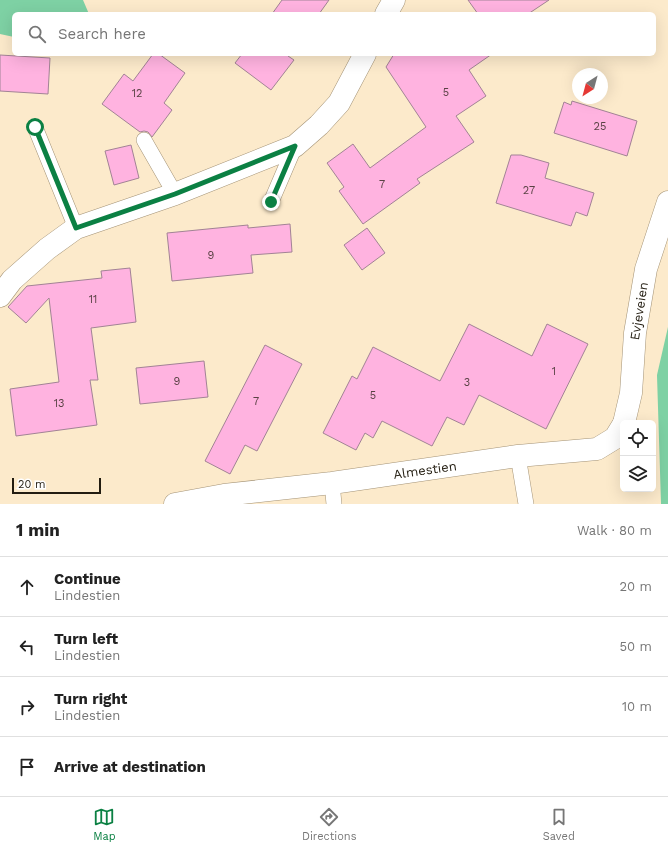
<!DOCTYPE html>
<html lang="en">
<head>
<meta charset="utf-8">
<style>
  :root { --surface:#fff; --page:#f6f6f6; --text:#222; --muted:#767676; --line:#e0e0e0; --accent:#0b8043 }
  body { margin:0; font-family:"Work Sans",sans-serif; background:var(--page); color:var(--text) }
  .controls { position:absolute; right:12px; bottom:12px; display:grid; overflow:hidden; border-radius:6px; box-shadow:0 4px 16px #0002 }
  .controls button { width:36px; height:36px; display:grid; place-items:center; padding:0; border:0; border-bottom:1px solid var(--line); background:var(--surface); color:var(--text); font:20px sans-serif }
  .compass { position:absolute; left:572px; top:68px; width:36px; height:36px; border-radius:50%; background:var(--surface); box-shadow:0 4px 16px #0002; rotate:216deg }
  .scale { position:absolute; left:12px; bottom:10px; width:89px; box-sizing:border-box; padding-left:4px; border:2px solid #221c10; border-top:0; font-size:11px; line-height:14px; white-space:nowrap; color:#221c10; -webkit-text-stroke:3px #fff; paint-order:stroke }
  .stop { position:absolute; width:12px; height:12px; margin:-9px; border:3px solid #0b8043; border-radius:50%; background:#fff }
  .stop.end { background:#0b8043; border-color:#fff; box-shadow:0 1px 4px #0008 }
  .list { margin:0; padding:0; list-style:none }
  h2 { display:flex; justify-content:space-between; align-items:center; height:52px; margin:0; padding:0 16px; font-size:17px }
  h2 small { font-size:13px; font-weight:400; color:var(--muted) }
  .list li { display:grid; grid-template-columns:26px 1fr auto; gap:12px; align-items:center; box-sizing:border-box; height:60px; padding:0 16px; border-top:1px solid var(--line) }
  .list b { display:block; font-size:15px; white-space:nowrap }
  .list p { margin:0; font-size:13px; white-space:nowrap; color:var(--muted) }
  .list em { font-size:13px; font-style:normal; color:var(--muted) }
  .icon { flex:none; width:22px; height:22px; fill:none; stroke:currentColor; stroke-width:2; stroke-linecap:round; stroke-linejoin:round }
  .map { position:relative; flex:none; width:668px; height:504px; overflow:hidden }
  .search { position:absolute; background:var(--surface); box-shadow:0 4px 16px #0002; left:12px; right:12px; top:12px; height:44px; display:flex; align-items:center; gap:10px; box-sizing:border-box; padding:0 14px; border-radius:6px; color:var(--muted); font-size:15px }
  .sheet { height:292px; background:var(--surface) }
  nav { display:flex; justify-content:space-around; align-items:center; box-sizing:border-box; height:56px; border-top:1px solid var(--line); background:var(--surface); font-size:11px; color:var(--muted) }
  nav a { display:grid; justify-items:center; gap:2px }
  nav .on { color:var(--accent) }
  .map>svg:first-child { display:block }
  .forest { fill:#7ed1a4 }
  .building { fill:#ffb3e0; stroke:#a28395 }
  .lines { fill:none; stroke-linecap:round; stroke-linejoin:round }
  .lane-casing { stroke:#a49376; stroke-width:16 }
  .street-casing { stroke:#a49376; stroke-width:23 }
  .lane { stroke:#fff; stroke-width:15 }
  .street { stroke:#fff; stroke-width:22 }
  .route { stroke:#0b8043; stroke-width:5 }
  .labels { text-anchor:middle; dominant-baseline:central; stroke-width:3; stroke-linejoin:round; paint-order:stroke }
  .number-label { font-size:11px; fill:#594244 }
  .street-label { font-size:13px; fill:#221c10; stroke:#fff }
</style>
</head>
<body>
<div class="map">
<svg width="668" height="504" viewBox="0 0 668 504">
  <rect width="100%" height="100%" fill="#fceacb"/>
  <g class="forest">
    <path d="M 0,0 L 83,0 L 89,14 L 14,14 L 14,37 L 0,34 Z"/>
    <path d="M 668,327 L 668,504 L 661,504 L 657,375 Z"/>
  </g>
  <g class="building">
    <path d="M 282,0 L 329,0 L 319,14 L 272,14 Z"/>
    <path d="M 468,0 L 549,0 L 528,14 L 478,14 Z"/>
    <path d="M 153,54 L 159,54 L 185,73 L 164,103 L 172,110 L 152,137 L 148,132 L 144,131 L 140,132 L 102,104 L 124,74 L 133,81 Z"/>
    <path d="M 242,54 L 289,54 L 288,56 L 294,60 L 271,90 L 235,63 Z"/>
    <path d="M 394,54 L 492,54 L 469,70 L 486,96 L 456,116 L 474,142 L 417,179 L 420,183 L 363,224 L 339,191 L 344,187 L 327,163 L 353,144 L 370,168 L 426,127 L 386,67 Z"/>
    <path d="M 0,55 L 50,58 L 48,94 L 0,91 Z"/>
    <path d="M 572,101 L 637,121 L 627,156 L 554,133 L 564,102 L 571,105 Z"/>
    <path d="M 131,145 L 139,178 L 114,185 L 105,151 Z"/>
    <path d="M 511,155 L 521,155 L 549,163 L 545,178 L 594,193 L 587,216 L 576,212 L 571,226 L 496,203 Z"/>
    <path d="M 290,224 L 292,252 L 251,255 L 253,273 L 172,281 L 167,233 L 248,225 L 248,228 Z"/>
    <path d="M 367,228 L 385,253 L 362,270 L 344,245 Z"/>
    <path d="M 130,268 L 136,322 L 91,328 L 98,380 L 90,380 L 97,425 L 16,436 L 10,389 L 59,382 L 49,298 L 26,323 L 8,307 L 27,286 L 102,278 L 101,271 Z"/>
    <path d="M 469,324 L 532,356 L 547,324 L 588,344 L 546,429 L 479,395 L 464,425 L 447,417 L 432,446 L 382,421 L 373,438 L 365,433 L 356,450 L 323,433 L 352,376 L 357,379 L 373,347 L 440,381 Z"/>
    <path d="M 265,345 L 302,364 L 257,451 L 245,445 L 230,474 L 205,461 Z"/>
    <path d="M 204,361 L 208,397 L 140,404 L 136,368 Z"/>
  </g>
  <g class="lines">
    <g class="lane-casing">
      <g id="lane">
        <path d="M 35,127 L 76,228"/>
        <path d="M 144,140 L 175,194"/>
        <path d="M 271,202 L 295,146"/>
        <path d="M 518,456 L 526,504"/>
        <path d="M 332,483 L 334,504"/>
      </g>
    </g>
    <g class="street-casing">
      <g id="street">
        <path d="M 386,14 L 394,0"/>
        <path d="M 0,296 L 12,280 L 47,249 L 76,228 L 175,194 L 295,146 L 319,125 L 339,103 L 365,54"/>
        <path d="M 624,423 L 631,393 L 635,333 L 646,269 L 668,202"/>
        <path d="M 175,504 L 224,495 L 332,483 L 518,456 L 597,449 L 615,438 L 623,425"/>
      </g>
    </g>
    <use href="#lane" class="lane"/>
    <use href="#street" class="street"/>
  </g>
  <g class="lines">
    <path class="route" d="M 35,127 L 76,228 L 175,194 L 295,146 L 271,202"/>
  </g>
  <g class="labels">
    <g class="number-label">
      <text x="446" y="92">5</text>
      <text x="137" y="93">12</text>
      <text x="600" y="126">25</text>
      <text x="382" y="184">7</text>
      <text x="529" y="190">27</text>
      <text x="211" y="255">9</text>
      <text x="93" y="299">11</text>
      <text x="554" y="371">1</text>
      <text x="177" y="381">9</text>
      <text x="467" y="382">3</text>
      <text x="373" y="395">5</text>
      <text x="256" y="401">7</text>
      <text x="59" y="403">13</text>
    </g>
    <g class="street-label">
      <text transform="translate(639 311) rotate(-81)">Evjeveien</text>
      <text transform="translate(425 470) rotate(-8)">Almestien</text>
    </g>
  </g>
</svg>
<div class="controls">
<button><svg class="icon" aria-label="locate" viewBox="0 0 24 24"><circle cx="12" cy="12" r="6"/><path d="M12 2v4M12 18v4M2 12h4M18 12h4"/></svg></button>
<button><svg class="icon" aria-label="layers" viewBox="0 0 24 24"><path d="M12 4l9 5-9 5-9-5zM3 14l9 5 9-5"/></svg></button>
</div>
<svg class="compass" viewBox="-18 -18 36 36"><path d="M0-13l5 13h-10z" fill="#e53935"/><path d="M0 13l5-13h-10z" fill="#767676"/></svg>
<div class="scale">20 m</div>
<div class="stop" style="left:35px;top:127px"></div>
<div class="stop end" style="left:271px;top:202px"></div>
<div class="search"><svg class="icon" aria-label="search" viewBox="0 0 24 24"><circle cx="10" cy="10" r="6"/><path d="M15 15l6 6"/></svg>Search here</div>
</div>
<section class="sheet">
<h2>1 min<small>Walk · 80 m</small></h2>
<ul class="list">
<li><svg class="icon" aria-label="ahead" viewBox="0 0 24 24"><path d="M12 20V5M6 11l6-6 6 6"/></svg><div><b>Continue</b><p>Lindestien</p></div><em>20 m</em></li>
<li><svg class="icon" aria-label="left" viewBox="0 0 24 24"><path d="M17 20v-9H6M10 6l-5 5 5 5"/></svg><div><b>Turn left</b><p>Lindestien</p></div><em>50 m</em></li>
<li><svg class="icon" aria-label="right" viewBox="0 0 24 24"><path d="M7 20v-9h11M14 6l5 5-5 5"/></svg><div><b>Turn right</b><p>Lindestien</p></div><em>10 m</em></li>
<li><svg class="icon" aria-label="arrive" viewBox="0 0 24 24"><path d="M6 21V4h12l-3 4 3 4H6"/></svg><div><b>Arrive at destination</b></div></li>
</ul>
</section>
<nav>
<a class="on"><svg class="icon" aria-label="map" viewBox="0 0 24 24"><path d="M3 6l6-2 6 2 6-2v14l-6 2-6-2-6 2zM9 4v14M15 6v14"/></svg>Map</a>
<a><svg class="icon" aria-label="directions" viewBox="0 0 24 24"><path d="M12 3l9 9-9 9-9-9zM9 14v-3h6M13 9l2 2-2 2"/></svg>Directions</a>
<a><svg class="icon" aria-label="saved" viewBox="0 0 24 24"><path d="M7 4h10v16l-5-4-5 4z"/></svg>Saved</a>
</nav>
</body>
</html>
